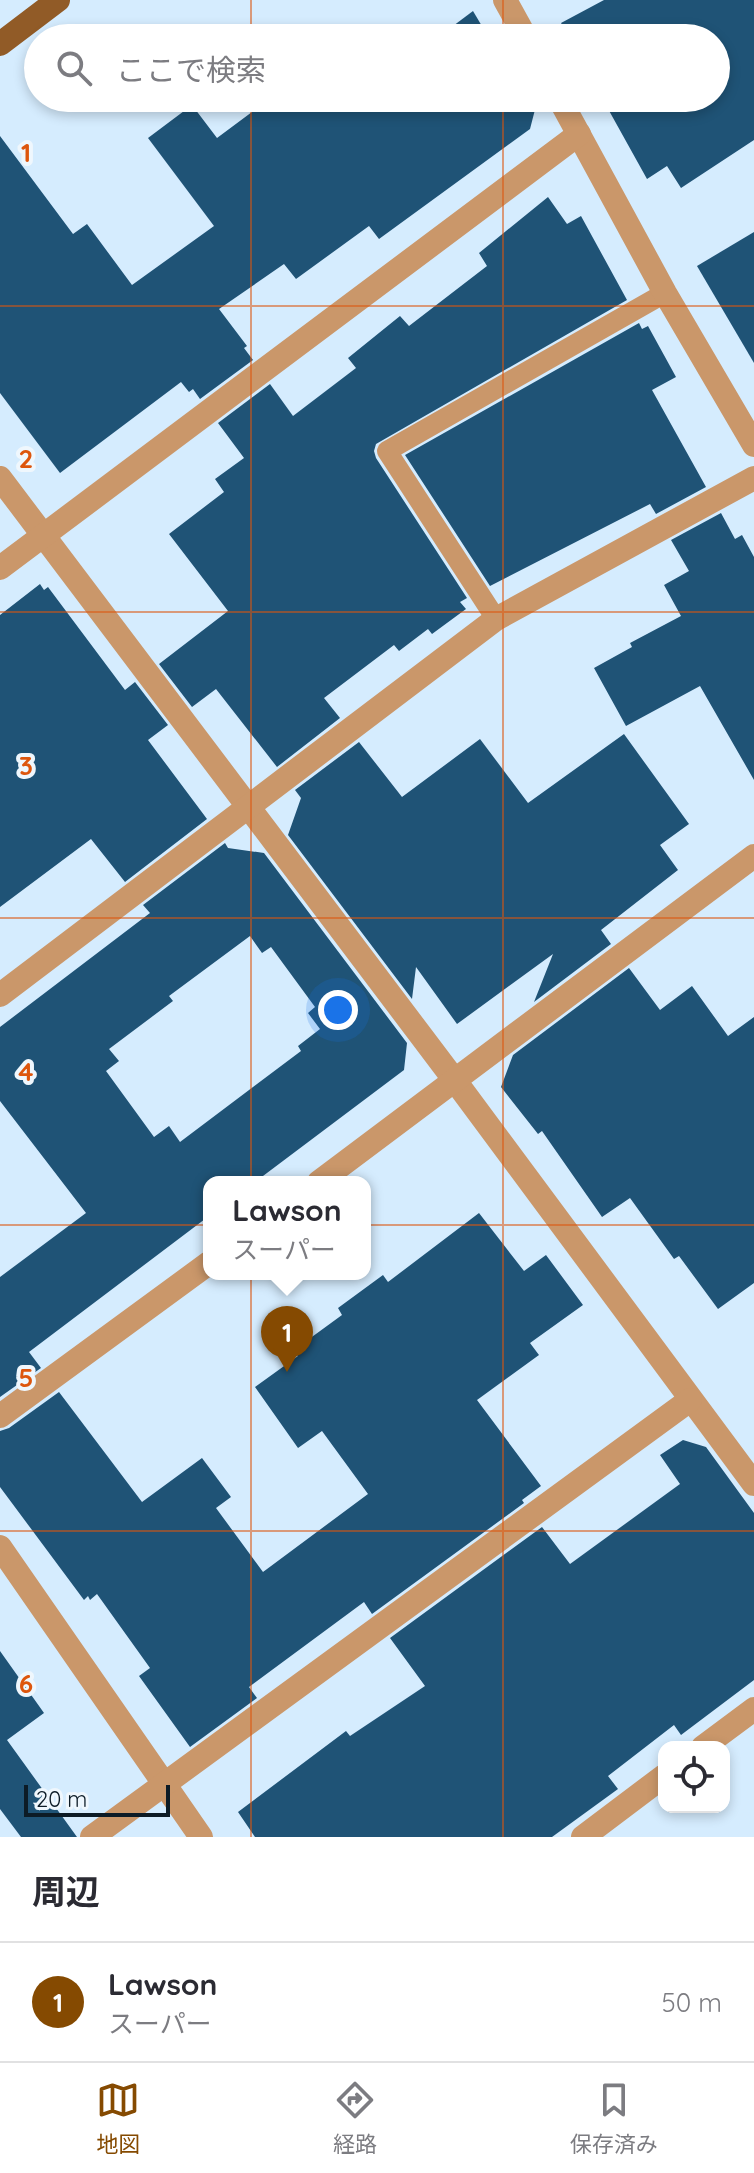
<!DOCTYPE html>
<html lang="ja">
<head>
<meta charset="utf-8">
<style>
  :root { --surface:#fff; --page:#f7f7f7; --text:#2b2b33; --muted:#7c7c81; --line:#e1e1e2; --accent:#854a01 }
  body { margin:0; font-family:Quicksand,"Noto Sans JP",sans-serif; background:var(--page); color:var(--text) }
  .controls { position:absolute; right:24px; bottom:24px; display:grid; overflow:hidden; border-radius:16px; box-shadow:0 4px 12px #0003 }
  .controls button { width:72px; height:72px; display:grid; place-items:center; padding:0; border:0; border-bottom:2px solid var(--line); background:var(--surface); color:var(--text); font:40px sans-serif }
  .scale { position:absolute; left:24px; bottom:20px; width:146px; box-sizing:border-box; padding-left:8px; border:4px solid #0c1b26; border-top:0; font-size:22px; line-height:28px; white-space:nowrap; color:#0c1b26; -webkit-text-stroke:6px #eff7fd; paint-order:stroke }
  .you { position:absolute; left:338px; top:1010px; width:28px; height:28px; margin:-20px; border:6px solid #fff; border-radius:50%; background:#1a73e8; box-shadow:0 0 0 12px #1a73e833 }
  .badge { display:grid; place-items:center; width:52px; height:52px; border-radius:50%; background:var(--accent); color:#fff; font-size:26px; font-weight:700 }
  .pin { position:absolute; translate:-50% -66px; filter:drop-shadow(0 2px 4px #0008) }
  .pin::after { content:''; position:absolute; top:42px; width:28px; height:24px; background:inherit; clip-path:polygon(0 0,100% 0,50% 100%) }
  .popup { position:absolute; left:203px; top:1176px; width:168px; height:104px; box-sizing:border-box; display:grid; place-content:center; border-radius:16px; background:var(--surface); filter:drop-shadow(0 2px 6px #0005); font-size:26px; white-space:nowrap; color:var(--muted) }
  .popup b { font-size:30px; color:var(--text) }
  .popup::after { content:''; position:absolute; left:50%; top:100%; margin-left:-16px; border:16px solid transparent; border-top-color:var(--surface) }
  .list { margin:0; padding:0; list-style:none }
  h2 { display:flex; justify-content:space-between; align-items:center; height:104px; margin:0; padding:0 32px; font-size:34px }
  h2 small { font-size:26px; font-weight:400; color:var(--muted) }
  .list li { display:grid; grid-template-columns:52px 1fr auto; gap:24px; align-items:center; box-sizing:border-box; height:120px; padding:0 32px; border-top:2px solid var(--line) }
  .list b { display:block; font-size:30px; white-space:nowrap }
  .list p { margin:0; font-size:26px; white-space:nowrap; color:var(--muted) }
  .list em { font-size:26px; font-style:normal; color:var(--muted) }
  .icon { flex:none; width:44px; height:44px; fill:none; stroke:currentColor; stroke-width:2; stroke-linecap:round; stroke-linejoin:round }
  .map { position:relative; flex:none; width:754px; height:1837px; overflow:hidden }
  .search { position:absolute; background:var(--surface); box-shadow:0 4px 12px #0003; left:24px; right:24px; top:24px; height:88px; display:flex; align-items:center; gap:20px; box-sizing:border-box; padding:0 28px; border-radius:44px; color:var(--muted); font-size:30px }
  .sheet { height:224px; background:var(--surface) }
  nav { display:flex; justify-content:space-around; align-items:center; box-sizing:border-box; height:112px; border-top:2px solid var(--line); background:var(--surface); font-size:22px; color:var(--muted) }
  nav a { display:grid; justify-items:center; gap:4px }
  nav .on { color:var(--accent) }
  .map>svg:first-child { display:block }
  .building { fill:#1f5376; fill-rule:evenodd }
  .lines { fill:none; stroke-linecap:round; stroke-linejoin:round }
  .service { stroke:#ca976a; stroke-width:20 }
  .minor { stroke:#ca976a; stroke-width:24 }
  .primary { stroke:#915b27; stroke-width:24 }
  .grid { fill:none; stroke:#dd560d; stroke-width:2; stroke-opacity:0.55 }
  .grid-label { font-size:26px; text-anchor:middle; font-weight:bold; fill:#dd560d; stroke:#eff7fd; stroke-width:8; stroke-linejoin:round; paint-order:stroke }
</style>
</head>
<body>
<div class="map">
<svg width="754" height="1837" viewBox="0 0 754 1837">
  <rect width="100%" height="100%" fill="#d5ecfe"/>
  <g class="building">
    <path d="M 604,0 L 754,0 L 754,140 L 681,188 L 667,166 L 647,179 L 602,98 L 716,98 L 716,38 L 570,38 L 561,23 Z"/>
    <path d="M 473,11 L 489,38 L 437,38 Z"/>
    <path d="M 271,98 L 538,98 L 530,129 L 379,239 L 369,226 L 296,279 L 284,264 L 219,309 L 247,346 L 244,348 L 253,360 L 200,399 L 193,389 L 189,392 L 181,382 L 60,473 L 0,393 L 0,136 L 73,234 L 87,224 L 132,285 L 214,226 L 148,138 L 192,105 L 217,138 Z"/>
    <path d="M 548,197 L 567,224 L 581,216 L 627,300 L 376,444 L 374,451 L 376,458 L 467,598 L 460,602 L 466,609 L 432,634 L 428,629 L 399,651 L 394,645 L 324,698 L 340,718 L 277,767 L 216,689 L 192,707 L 159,664 L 228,611 L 169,534 L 224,492 L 215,479 L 244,458 L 218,423 L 270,384 L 293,416 L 356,368 L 348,358 L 400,316 L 409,326 L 487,266 L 479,253 Z"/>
    <path d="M 754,232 L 754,363 L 697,266 Z"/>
    <path d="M 639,323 L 642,329 L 648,326 L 676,377 L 652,390 L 706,487 L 656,514 L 650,504 L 490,586 L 405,455 Z"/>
    <path d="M 721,513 L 735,539 L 742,535 L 754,557 L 754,780 L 700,686 L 626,726 L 594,668 L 632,647 L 630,643 L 681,616 L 664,585 L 689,571 L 671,540 Z"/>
    <path d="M 40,584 L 44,590 L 48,587 L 125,690 L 135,682 L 168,725 L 148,740 L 207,819 L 125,882 L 91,839 L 0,907 L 0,615 Z"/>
    <path d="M 624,734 L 689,824 L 660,845 L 678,870 L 601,930 L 611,944 L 534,1002 L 553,954 L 457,1024 L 416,967 L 412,999 L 288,835 L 301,798 L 295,790 L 359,742 L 402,797 L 480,739 L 528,803 Z"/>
    <path d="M 225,843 L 228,848 L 264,853 L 407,1043 L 404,1070 L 255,1182 L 209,1182 L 209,1216 L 29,1352 L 41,1368 L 0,1397 L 0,1277 L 86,1213 L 0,1101 L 0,1027 L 150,913 L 143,905 ZM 250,936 L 262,953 L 271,947 L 315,1007 L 308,1013 L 320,1029 L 298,1046 L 301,1051 L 180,1142 L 169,1126 L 154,1137 L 106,1071 L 119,1061 L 109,1049 L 173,1001 L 169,996 Z"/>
    <path d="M 629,968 L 660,1010 L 692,986 L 728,1036 L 754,1017 L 754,1283 L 718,1309 L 679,1256 L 674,1259 L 630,1198 L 602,1217 L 542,1131 L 538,1134 L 501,1087 L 513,1055 Z"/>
    <path d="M 479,1213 L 524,1271 L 546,1255 L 583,1305 L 530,1343 L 539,1355 L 477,1400 L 541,1486 L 522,1500 L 524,1503 L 372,1614 L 364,1602 L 249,1687 L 257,1698 L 190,1747 L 139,1676 L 150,1668 L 97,1594 L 90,1600 L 88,1596 L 84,1600 L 0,1487 L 0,1431 L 9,1428 L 59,1392 L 142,1502 L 202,1458 L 231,1497 L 216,1508 L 263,1572 L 368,1494 L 322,1431 L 298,1448 L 255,1387 L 298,1356 L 294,1350 L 342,1315 L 338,1308 L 383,1275 L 388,1282 Z"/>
    <path d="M 683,1440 L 706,1447 L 754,1513 L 754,1680 L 681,1735 L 674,1725 L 608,1776 L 618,1789 L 552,1837 L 255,1837 L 238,1812 L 346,1731 L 350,1736 L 425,1686 L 390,1638 L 542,1527 L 570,1564 L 680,1484 L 660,1455 Z"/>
    <path d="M 0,1651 L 44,1713 L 7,1740 L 77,1837 L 21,1837 L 0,1809 Z"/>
  </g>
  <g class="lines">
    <path class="service" d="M 496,619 L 387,451 L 665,293"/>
    <g class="minor">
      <path d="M 505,0 L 526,38"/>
      <path d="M 559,98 L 665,293 L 754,445"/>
      <path d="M 0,478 L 456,1082 L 754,1484"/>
      <path d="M 0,568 L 579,134"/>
      <path d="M 0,995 L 496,619 L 754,478"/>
      <path d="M 319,1182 L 754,856"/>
      <path d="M 0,1416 L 209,1263"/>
      <path d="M 0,1547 L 201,1837"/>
      <path d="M 703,1747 L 754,1709"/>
      <path d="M 92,1837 L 690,1400"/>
      <path d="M 583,1837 L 664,1776"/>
    </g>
    <path class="primary" d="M 0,44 L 58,0"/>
  </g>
  <path class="grid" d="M 251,0 L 251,38M 503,0 L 503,38M 251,98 L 251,1837M 503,98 L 503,1837M 0,306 L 754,306M 0,612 L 754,612M 0,918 L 754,918M 0,1225 L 754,1225M 0,1531 L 754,1531"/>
  <g class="grid-label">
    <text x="26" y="162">1</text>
    <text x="26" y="468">2</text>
    <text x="26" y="775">3</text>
    <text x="26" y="1081">4</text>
    <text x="26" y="1387">5</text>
    <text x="26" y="1693">6</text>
  </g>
</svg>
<div class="controls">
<button><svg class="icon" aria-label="locate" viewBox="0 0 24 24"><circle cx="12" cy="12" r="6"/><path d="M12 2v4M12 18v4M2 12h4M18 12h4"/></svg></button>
</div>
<div class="scale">20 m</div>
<div class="you"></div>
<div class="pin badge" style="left:287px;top:1372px">1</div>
<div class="popup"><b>Lawson</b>スーパー</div>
<div class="search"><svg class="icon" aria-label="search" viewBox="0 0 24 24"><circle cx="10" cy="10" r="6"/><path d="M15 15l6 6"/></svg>ここで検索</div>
</div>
<section class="sheet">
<h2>周辺<small></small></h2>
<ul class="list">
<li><span class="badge">1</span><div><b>Lawson</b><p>スーパー</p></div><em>50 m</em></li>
</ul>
</section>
<nav>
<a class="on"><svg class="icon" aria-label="map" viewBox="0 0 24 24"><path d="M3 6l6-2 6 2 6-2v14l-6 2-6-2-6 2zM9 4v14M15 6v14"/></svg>地図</a>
<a><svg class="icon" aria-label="directions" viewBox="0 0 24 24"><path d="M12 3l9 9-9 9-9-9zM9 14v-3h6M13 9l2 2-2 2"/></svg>経路</a>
<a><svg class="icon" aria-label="saved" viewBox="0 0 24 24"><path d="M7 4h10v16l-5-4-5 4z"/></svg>保存済み</a>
</nav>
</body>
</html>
